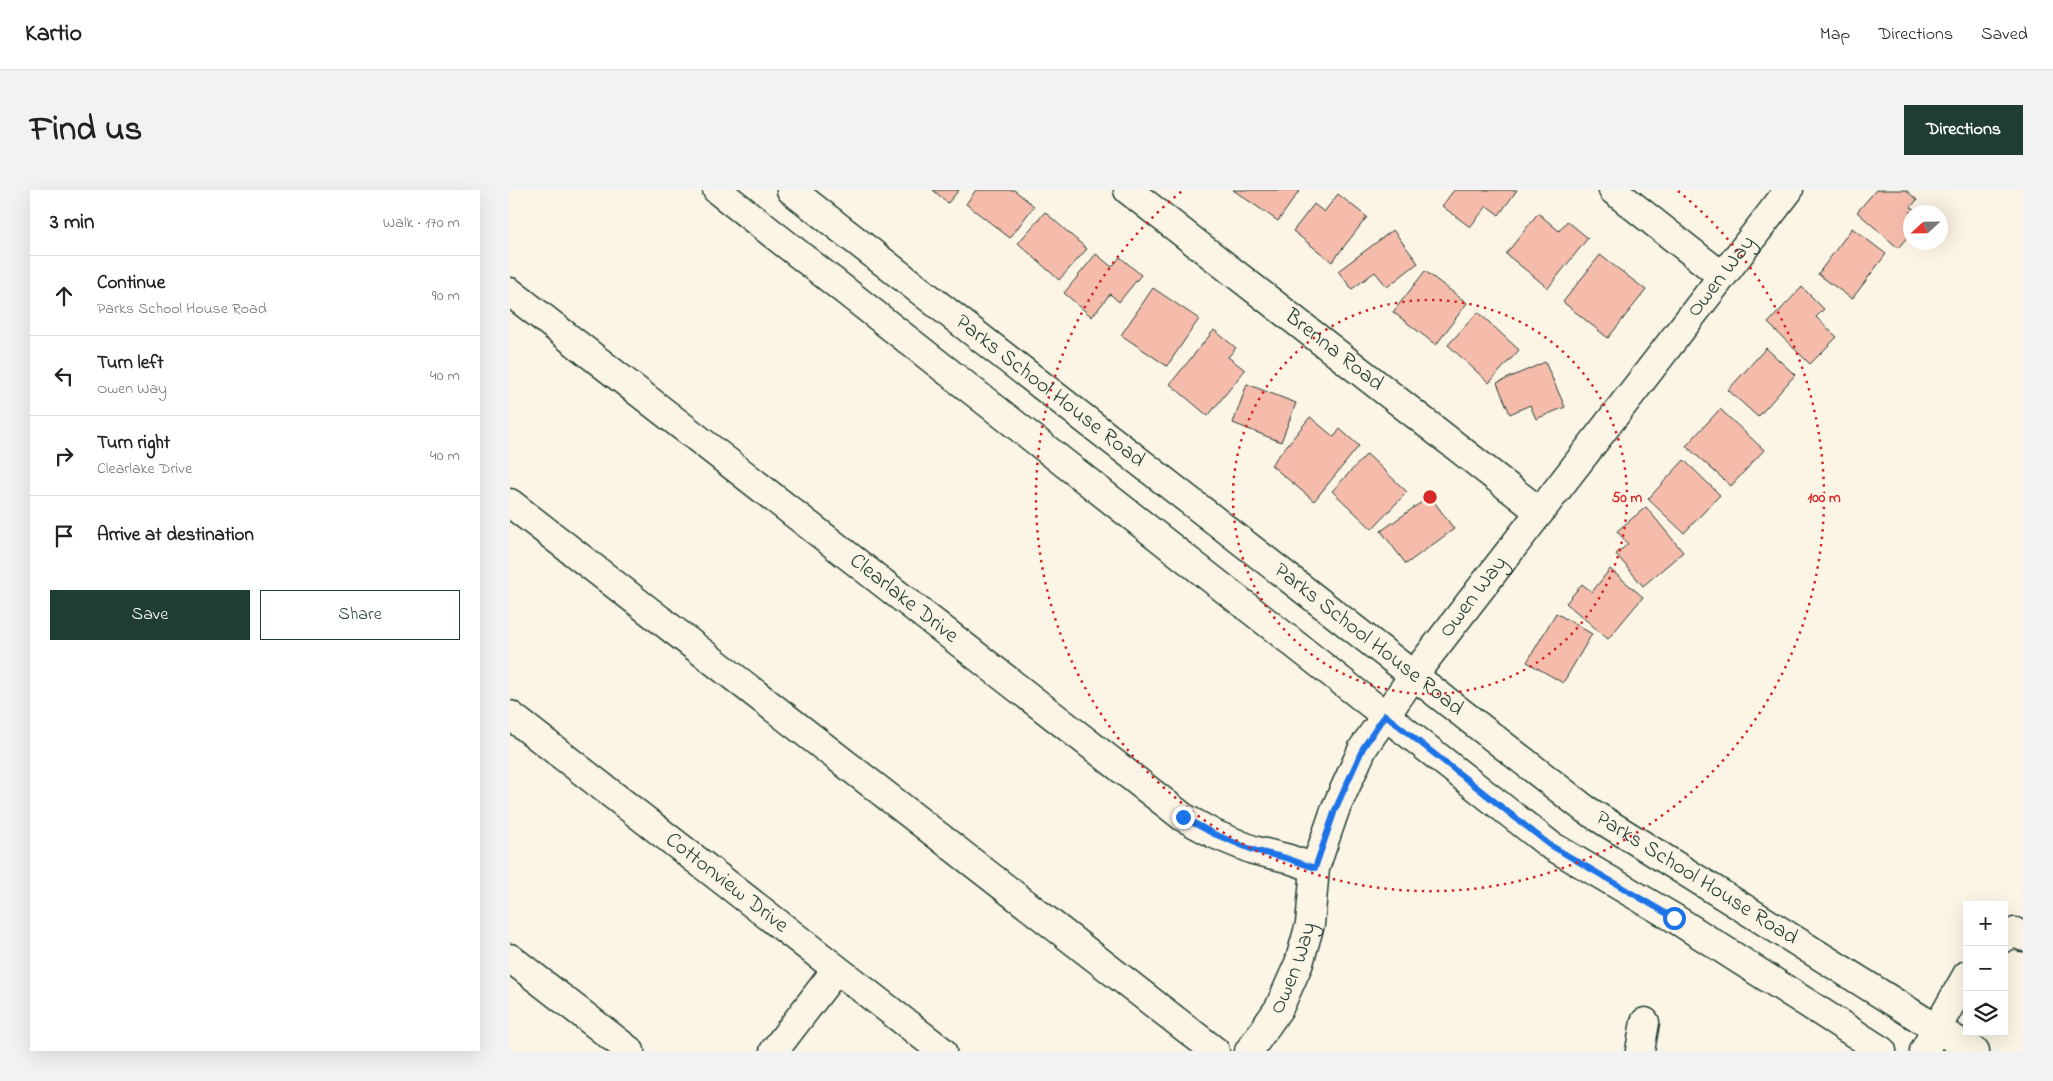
<!DOCTYPE html>
<html lang="en">
<head>
<meta charset="utf-8">
<style>
  :root { --surface:#fff; --page:#f2f2f2; --text:#222; --muted:#767676; --line:#e0e0e0; --accent:#1f3d34 }
  body { margin:0; font-family:"Indie Flower",sans-serif; background:var(--page); color:var(--text) }
  .controls { position:absolute; right:15px; bottom:15px; display:grid; overflow:hidden; border-radius:0px; box-shadow:0 5px 20px #0002 }
  .controls button { width:45px; height:45px; display:grid; place-items:center; padding:0; border:0; border-bottom:1px solid var(--line); background:var(--surface); color:var(--text); font:25px sans-serif }
  .compass { position:absolute; left:1393px; top:15px; width:45px; height:45px; border-radius:50%; background:var(--surface); box-shadow:0 5px 20px #0002; rotate:248deg }
  .stop { position:absolute; width:15px; height:15px; margin:-11px; border:4px solid #1a73e8; border-radius:50%; background:#fff }
  .stop.end { background:#1a73e8; border-color:#fff; box-shadow:0 1px 5px #0008 }
  .list { margin:0; padding:0; list-style:none }
  h2 { display:flex; justify-content:space-between; align-items:center; height:65px; margin:0; padding:0 20px; font-size:21px }
  h2 small { font-size:16px; font-weight:400; color:var(--muted) }
  .list li { display:grid; grid-template-columns:32px 1fr auto; gap:15px; align-items:center; box-sizing:border-box; height:80px; padding:0 20px; border-top:1px solid var(--line) }
  .list b { display:block; font-size:19px; white-space:nowrap }
  .list p { margin:0; font-size:16px; white-space:nowrap; color:var(--muted) }
  .list em { font-size:16px; font-style:normal; color:var(--muted) }
  .actions { display:flex; gap:10px; padding:15px 20px }
  .actions a { flex:1; padding:11px 0; border:1px solid var(--accent); border-radius:0px; text-align:center; font-size:18px; color:var(--accent) }
  .actions .main { background:var(--accent); color:#fff }
  .icon { flex:none; width:28px; height:28px; fill:none; stroke:currentColor; stroke-width:2; stroke-linecap:round; stroke-linejoin:round }
  .map { position:relative; flex:none; width:1513px; height:861px; overflow:hidden; border-radius:0px }
  header { display:flex; align-items:center; gap:30px; box-sizing:border-box; height:70px; padding:0 25px; background:var(--surface); border-bottom:1px solid var(--line) }
  header strong { font-size:24px }
  nav { display:flex; gap:28px; margin-inline-start:auto; font-size:18px }
  .intro { display:flex; align-items:center; justify-content:space-between; box-sizing:border-box; height:120px; padding:0 30px }
  h1 { margin:0; font-size:35px }
  .button { padding:12px 22px; border-radius:0px; background:var(--accent); color:#fff; font-size:18px; font-weight:700 }
  main { display:flex; gap:30px; padding:0 30px }
  aside { flex:1; background:var(--surface); border-radius:0px; box-shadow:0 5px 20px #0002 }
  .map>svg:first-child { display:block }
  .building { fill:#f5bcac; stroke:#1f3d34 }
  .lines { fill:none; stroke-linecap:round; stroke-linejoin:round }
  .minor-casing { stroke:#1f3d34; stroke-width:31 }
  .minor { stroke:#fcf5e5; stroke-width:28 }
  .route { stroke:#1a73e8; stroke-width:6 }
  .ring { fill:none; stroke:#d62828; stroke-width:2.5; stroke-dasharray:2.5 5 }
  .labels { text-anchor:middle; dominant-baseline:central; stroke-width:4.5; stroke-linejoin:round; paint-order:stroke }
  .street-label { font-size:22px; fill:#1f3d34; stroke:#fcf5e5 }
  .centre { fill:#d62828; stroke:#fcf5e5; stroke-width:2.5 }
  .ring-label { font-size:15px; text-anchor:middle; font-weight:bold; fill:#d62828; stroke:#fcf5e5; stroke-width:4.5; stroke-linejoin:round; paint-order:stroke }
</style>
</head>
<body>
<header>
<strong>Kartio</strong>
<nav><a>Map</a><a>Directions</a><a>Saved</a></nav>
</header>
<div class="intro"><h1>Find us</h1><a class="button">Directions</a></div>
<main>
<aside>
<h2>3 min<small>Walk · 170 m</small></h2>
<ul class="list">
<li><svg class="icon" aria-label="ahead" viewBox="0 0 24 24"><path d="M12 20V5M6 11l6-6 6 6"/></svg><div><b>Continue</b><p>Parks School House Road</p></div><em>90 m</em></li>
<li><svg class="icon" aria-label="left" viewBox="0 0 24 24"><path d="M17 20v-9H6M10 6l-5 5 5 5"/></svg><div><b>Turn left</b><p>Owen Way</p></div><em>40 m</em></li>
<li><svg class="icon" aria-label="right" viewBox="0 0 24 24"><path d="M7 20v-9h11M14 6l5 5-5 5"/></svg><div><b>Turn right</b><p>Clearlake Drive</p></div><em>40 m</em></li>
<li><svg class="icon" aria-label="arrive" viewBox="0 0 24 24"><path d="M6 21V4h12l-3 4 3 4H6"/></svg><div><b>Arrive at destination</b></div></li>
</ul>
<div class="actions"><a class="main">Save</a><a>Share</a></div>
</aside>
<div class="map">
<svg width="1513" height="861" viewBox="0 0 1513 861">
  <rect width="100%" height="100%" fill="#fcf5e5"/>
  <filter id="ink" filterUnits="userSpaceOnUse"><feTurbulence type="fractalNoise" baseFrequency=".02" numOctaves="2"/><feDisplacementMap in="SourceGraphic" scale="10" xChannelSelector="R" yChannelSelector="G"/><feConvolveMatrix kernelMatrix="1 2 1 2 8 2 1 2 1" color-interpolation-filters="sRGB"/></filter>
  <g filter="url(#ink)">
    <g class="building">
      <path d="M 423,0 L 449,0 L 438,13 Z"/>
      <path d="M 466,0 L 504,0 L 524,16 L 500,48 L 456,14 Z"/>
      <path d="M 723,0 L 790,0 L 768,31 Z"/>
      <path d="M 944,0 L 1007,0 L 989,25 L 977,16 L 960,37 L 932,16 Z"/>
      <path d="M 1366,0 L 1396,0 L 1407,10 L 1401,17 L 1408,22 L 1400,22 L 1400,44 L 1388,58 L 1347,22 Z"/>
      <path d="M 828,4 L 857,27 L 822,72 L 783,41 L 804,14 L 814,22 Z"/>
      <path d="M 535,22 L 577,59 L 549,90 L 508,53 Z"/>
      <path d="M 1028,23 L 1049,41 L 1057,31 L 1078,48 L 1038,98 L 996,64 Z"/>
      <path d="M 1342,38 L 1376,64 L 1342,109 L 1308,84 Z"/>
      <path d="M 883,40 L 908,73 L 877,97 L 865,82 L 842,99 L 828,81 Z"/>
      <path d="M 586,64 L 602,77 L 610,67 L 631,85 L 609,112 L 600,104 L 582,127 L 554,103 Z"/>
      <path d="M 1090,65 L 1136,100 L 1098,148 L 1053,112 Z"/>
      <path d="M 915,81 L 957,113 L 926,155 L 883,122 Z"/>
      <path d="M 1292,97 L 1314,119 L 1306,127 L 1327,147 L 1300,174 L 1258,133 Z"/>
      <path d="M 643,98 L 689,129 L 657,176 L 611,145 Z"/>
      <path d="M 968,122 L 1009,160 L 979,193 L 938,155 Z"/>
      <path d="M 704,140 L 726,158 L 718,167 L 735,180 L 698,226 L 660,194 Z"/>
      <path d="M 1256,158 L 1285,185 L 1248,227 L 1218,200 Z"/>
      <path d="M 1035,172 L 1055,217 L 1026,229 L 1020,215 L 1000,224 L 987,193 Z"/>
      <path d="M 737,194 L 786,213 L 771,252 L 723,233 Z"/>
      <path d="M 1210,219 L 1254,260 L 1221,296 L 1176,256 Z"/>
      <path d="M 800,227 L 824,247 L 830,239 L 849,256 L 804,311 L 761,275 Z"/>
      <path d="M 857,264 L 897,302 L 862,339 L 822,301 Z"/>
      <path d="M 1174,270 L 1210,305 L 1174,343 L 1138,309 Z"/>
      <path d="M 920,306 L 944,339 L 896,374 L 871,341 Z"/>
      <path d="M 1136,317 L 1173,362 L 1133,396 L 1106,364 L 1118,354 L 1107,341 Z"/>
      <path d="M 1100,379 L 1133,407 L 1098,449 L 1056,413 L 1072,394 L 1082,402 Z"/>
      <path d="M 1046,423 L 1082,444 L 1053,493 L 1017,472 Z"/>
    </g>
    <g class="lines">
      <g class="minor-casing">
        <g id="minor">
          <path d="M 207,0 L 1040,655 L 1164,728 L 1372,861"/>
          <path id="s1" d="M 281,0 L 1075,619 L 1427,839 L 1465,861"/>
          <path id="s2" d="M 618,0 L 1030,322"/>
          <path d="M 1103,0 L 1212,86"/>
          <path id="s3" d="M 0,102 L 673,627 L 704,644 L 743,660 L 776,668 L 805,678"/>
          <path d="M 0,313 L 705,861"/>
          <path id="s4" d="M 0,525 L 432,861"/>
          <path d="M 1494,748 L 1505,742 L 1513,747"/>
          <path d="M 0,768 L 120,861"/>
          <path d="M 264,861 L 326,780"/>
          <path id="s5" d="M 739,861 L 769,818 L 789,773 L 800,734 L 805,678 L 825,620 L 853,558 L 903,486 L 1279,0"/>
          <path d="M 1130,861 L 1135,832"/>
          <path d="M 1414,861 L 1457,785"/>
        </g>
      </g>
      <use href="#minor" class="minor"/>
    </g>
  </g>
  <g class="lines" filter="url(#ink)">
    <path class="route" d="M 673,627 L 704,644 L 743,660 L 776,668 L 805,678 L 825,620 L 853,558 L 875,525 L 1040,655 L 1164,728"/>
  </g>
  <g class="ring">
    <circle cx="920" cy="307" r="197"/>
    <path d="M1168 1A394 394 0 1 1 672 1"/>
  </g>
  <g class="labels">
    <g class="street-label">
      <text stroke="none"><textPath href="#s5" startOffset="920">Owen Way</textPath></text>
      <text stroke="none"><textPath href="#s2" startOffset="261">Brenna Road</textPath></text>
      <text stroke="none"><textPath href="#s1" startOffset="328">Parks School House Road</textPath></text>
      <text stroke="none"><textPath href="#s5" startOffset="515">Owen Way</textPath></text>
      <text stroke="none"><textPath href="#s3" startOffset="499">Clearlake Drive</textPath></text>
      <text stroke="none"><textPath href="#s1" startOffset="732">Parks School House Road</textPath></text>
      <text stroke="none"><textPath href="#s1" startOffset="1138">Parks School House Road</textPath></text>
      <text stroke="none"><textPath href="#s4" startOffset="274">Cottonview Drive</textPath></text>
      <text stroke="none"><textPath href="#s5" startOffset="95">Owen Way</textPath></text>
    </g>
  </g>
  <circle cx="920" cy="307" r="8" class="centre"/>
  <g class="ring-label">
    <text x="1117" y="312">50 m</text>
    <text x="1314" y="312">100 m</text>
  </g>
</svg>
<div class="controls">
<button>+</button>
<button>−</button>
<button><svg class="icon" aria-label="layers" viewBox="0 0 24 24"><path d="M12 4l9 5-9 5-9-5zM3 14l9 5 9-5"/></svg></button>
</div>
<svg class="compass" viewBox="-18 -18 36 36"><path d="M0-13l5 13h-10z" fill="#e53935"/><path d="M0 13l5-13h-10z" fill="#767676"/></svg>
<div class="stop" style="left:1164px;top:728px"></div>
<div class="stop end" style="left:673px;top:627px"></div>
</div>
</main>
</body>
</html>
